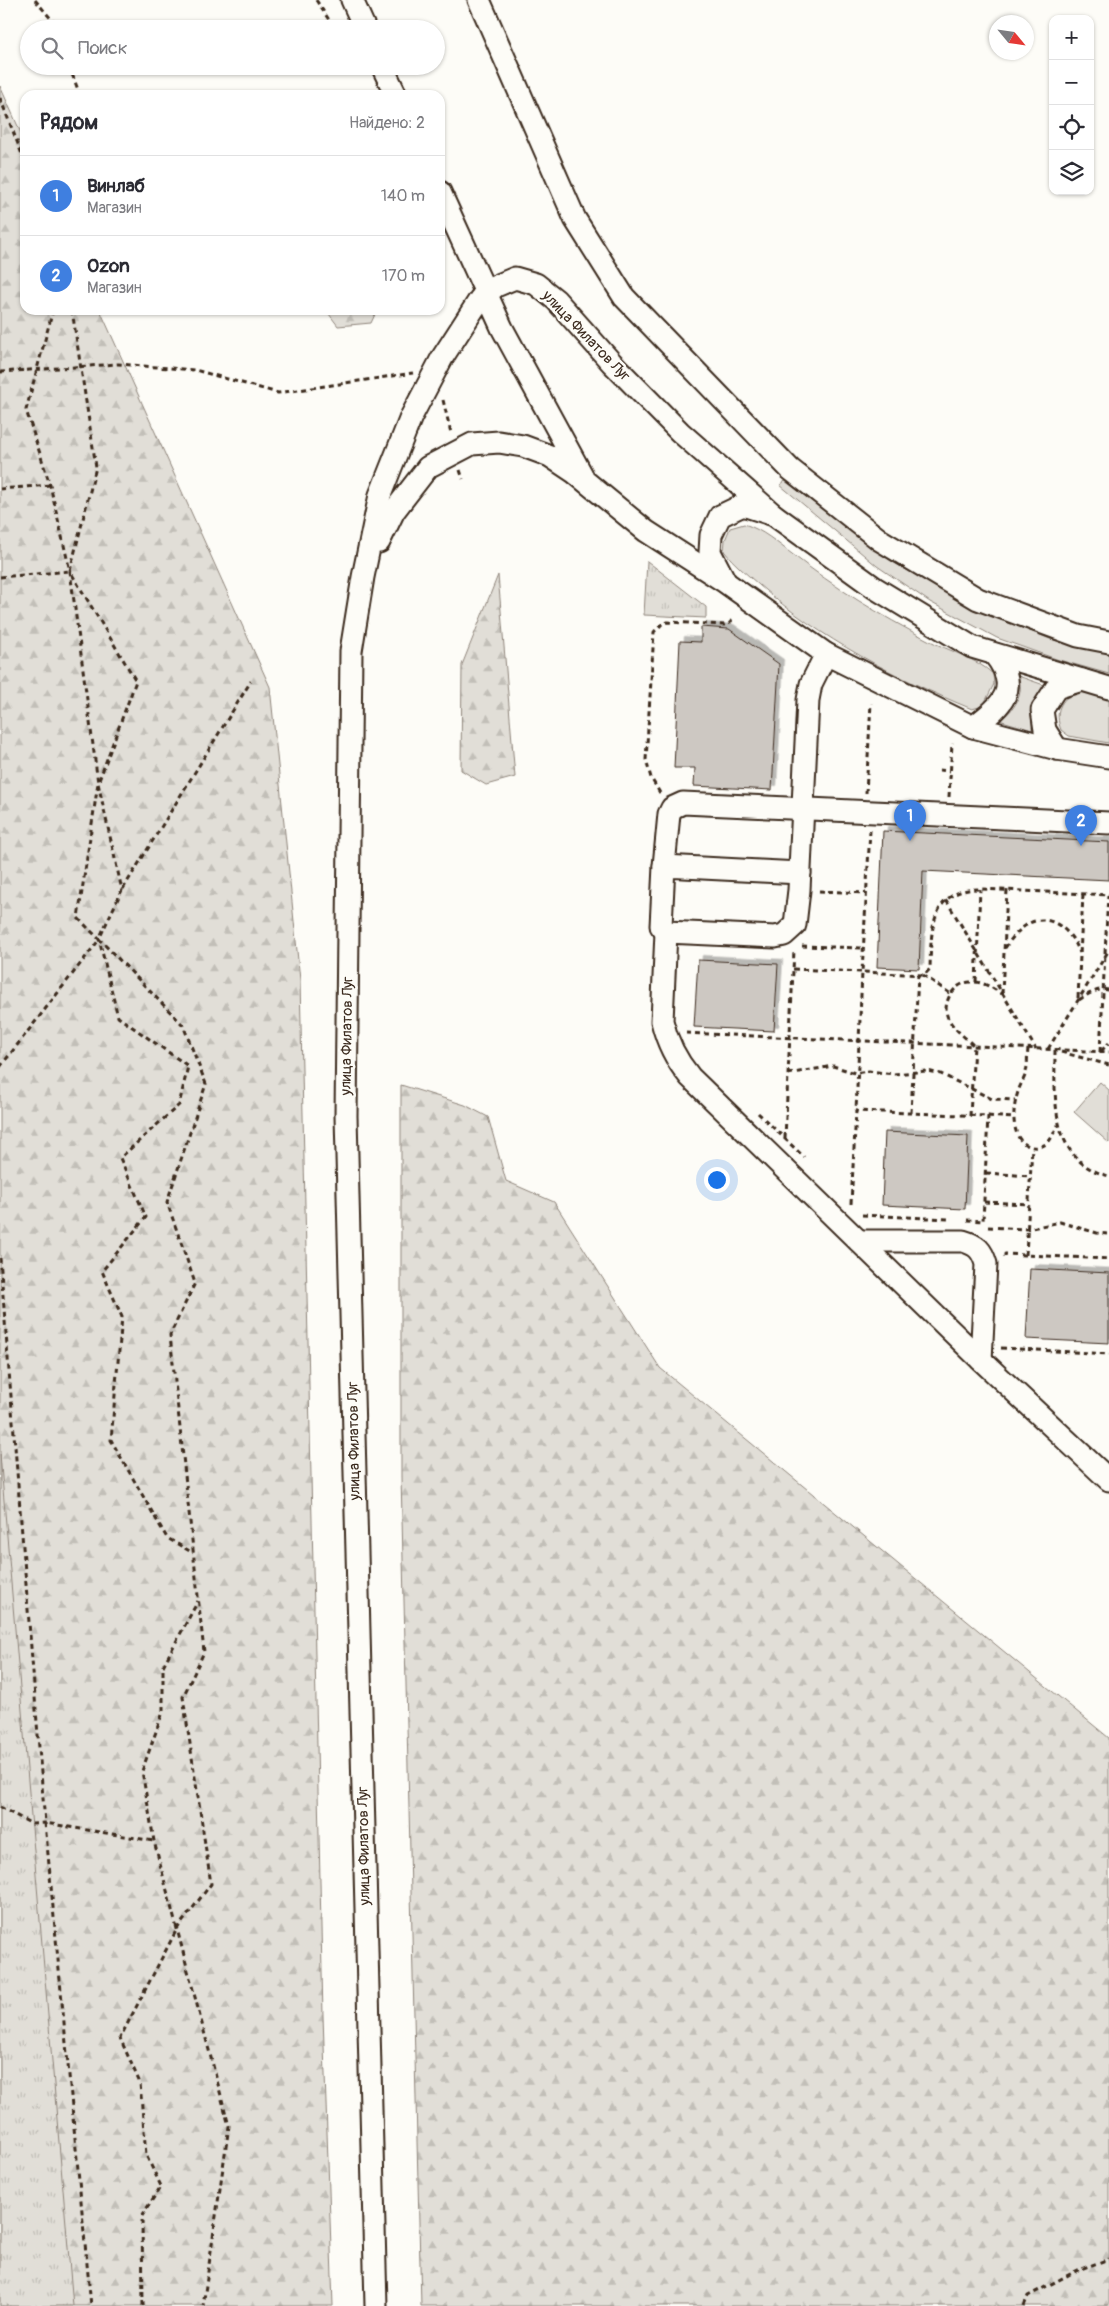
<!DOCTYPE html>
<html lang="ru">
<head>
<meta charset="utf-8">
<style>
  :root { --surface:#fff; --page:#f2f2f3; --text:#2b2b33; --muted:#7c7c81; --line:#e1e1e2; --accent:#c8321e }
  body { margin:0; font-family:Pangolin,sans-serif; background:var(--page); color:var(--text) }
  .controls { position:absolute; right:15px; top:15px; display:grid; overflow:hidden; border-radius:10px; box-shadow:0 1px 4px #0004 }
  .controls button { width:45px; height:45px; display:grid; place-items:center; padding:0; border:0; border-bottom:1px solid var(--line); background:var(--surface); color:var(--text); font:25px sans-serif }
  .compass { position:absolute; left:989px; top:15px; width:45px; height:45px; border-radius:50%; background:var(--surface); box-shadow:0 1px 4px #0004; rotate:119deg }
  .you { position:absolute; left:716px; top:1179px; width:18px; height:18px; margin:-12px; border:4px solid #fff; border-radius:50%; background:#1a73e8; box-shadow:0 0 0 8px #1a73e833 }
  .badge { display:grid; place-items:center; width:32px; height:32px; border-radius:50%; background:var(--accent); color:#fff; font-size:16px; font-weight:700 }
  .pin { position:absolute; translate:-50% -41px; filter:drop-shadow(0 1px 2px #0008) }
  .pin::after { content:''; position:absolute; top:26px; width:18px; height:15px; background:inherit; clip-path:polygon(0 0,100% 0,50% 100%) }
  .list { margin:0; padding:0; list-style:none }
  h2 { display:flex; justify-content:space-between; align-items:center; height:65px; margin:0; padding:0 20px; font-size:21px }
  h2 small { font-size:16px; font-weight:400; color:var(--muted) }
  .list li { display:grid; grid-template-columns:32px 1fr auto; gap:15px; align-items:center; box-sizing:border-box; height:80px; padding:0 20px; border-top:1px solid var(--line) }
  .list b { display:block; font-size:19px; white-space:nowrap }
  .list p { margin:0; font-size:16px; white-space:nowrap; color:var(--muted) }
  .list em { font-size:16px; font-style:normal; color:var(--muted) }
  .icon { flex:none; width:28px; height:28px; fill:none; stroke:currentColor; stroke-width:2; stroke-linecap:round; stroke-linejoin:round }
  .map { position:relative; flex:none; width:1109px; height:2306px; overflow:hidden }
  .search { position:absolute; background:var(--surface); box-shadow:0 1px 4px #0004; left:20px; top:20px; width:425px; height:55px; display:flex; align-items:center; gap:12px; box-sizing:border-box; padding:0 18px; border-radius:28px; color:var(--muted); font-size:19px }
  .panel { position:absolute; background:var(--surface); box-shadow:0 1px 4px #0004; left:20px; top:90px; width:425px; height:225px; border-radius:15px }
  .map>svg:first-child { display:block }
  .green { fill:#e1ded7; stroke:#8e847a }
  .forest { fill:url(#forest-firs); stroke:#8e847a }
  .park { fill:url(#park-tufts); stroke:#8e847a }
  .building { fill:#cdc8c2; stroke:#3b2a1e; filter:url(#shadow) }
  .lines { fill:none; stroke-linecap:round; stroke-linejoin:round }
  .minor-casing { stroke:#3b2a1e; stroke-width:25 }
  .path { stroke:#3b2a1e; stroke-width:3; stroke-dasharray:5 4; stroke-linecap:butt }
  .minor { stroke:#fdfcf7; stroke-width:21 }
  .labels { text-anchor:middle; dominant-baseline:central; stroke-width:5; stroke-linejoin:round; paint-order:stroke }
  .street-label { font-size:15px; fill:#3b2a1e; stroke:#fdfcf7 }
</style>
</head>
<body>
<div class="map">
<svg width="1109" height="2306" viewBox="0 0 1109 2306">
  <defs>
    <pattern id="forest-firs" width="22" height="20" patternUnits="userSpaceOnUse" patternTransform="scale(1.25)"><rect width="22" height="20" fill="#e1ded7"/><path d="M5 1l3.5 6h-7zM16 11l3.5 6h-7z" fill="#c2bfb8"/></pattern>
    <pattern id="park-tufts" width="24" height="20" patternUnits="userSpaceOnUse" patternTransform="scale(1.25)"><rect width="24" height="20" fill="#e1ded7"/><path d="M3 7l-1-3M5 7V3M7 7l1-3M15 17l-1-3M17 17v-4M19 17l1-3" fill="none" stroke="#c2bfb8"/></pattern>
    <filter id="shadow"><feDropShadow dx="4.5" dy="-4.5" stdDeviation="0" flood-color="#0004"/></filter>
  </defs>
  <rect width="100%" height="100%" fill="#fdfcf7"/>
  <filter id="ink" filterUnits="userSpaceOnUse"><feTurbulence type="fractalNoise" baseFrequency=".02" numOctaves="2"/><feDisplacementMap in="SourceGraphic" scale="10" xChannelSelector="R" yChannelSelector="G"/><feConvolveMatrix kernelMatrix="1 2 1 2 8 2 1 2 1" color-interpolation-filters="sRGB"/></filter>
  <g filter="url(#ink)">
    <g class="green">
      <path d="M 785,481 L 891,561 L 971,607 L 1050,639 L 1109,653 L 1109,674 L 1059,660 L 997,638 L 930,602 L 877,566 L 780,485 Z"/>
      <path d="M 744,524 C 763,530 776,542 792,554 C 835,588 880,615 928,640 C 949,651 976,658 993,674 L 994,684 L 983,706 L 972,709 C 896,678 821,639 759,585 C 747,574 734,564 724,551 L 725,540 L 730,528 Z"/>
      <path d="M 1018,676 L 1047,686 L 1032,703 L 1032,730 L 999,720 C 1015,711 1025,693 1018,676 Z"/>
      <path d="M 1076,691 L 1109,698 L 1109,743 L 1069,736 L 1061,730 C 1054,712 1060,700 1076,691 Z"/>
      <path d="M 1100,1082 L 1109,1090 L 1109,1143 L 1074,1112 Z"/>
    </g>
    <g class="forest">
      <path d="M 0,86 L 25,142 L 25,310 L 100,310 L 270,687 L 300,980 L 323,2016 L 333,2306 L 0,2306 Z"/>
      <path d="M 326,310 L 377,310 L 371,323 L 338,326 Z"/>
      <path d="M 498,575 L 515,777 L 486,785 L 461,770 L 462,665 Z"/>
      <path d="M 401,1085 L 465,1105 L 488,1117 L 506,1181 L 554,1202 L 660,1368 L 1109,1738 L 1109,2306 L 421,2306 L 401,1476 Z"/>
    </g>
    <g class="park">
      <path d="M 647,561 L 706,607 L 706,618 L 644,615 Z"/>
      <path d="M 0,1454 L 73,2306 L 0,2306 Z"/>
    </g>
    <g class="building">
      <path d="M 701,627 L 729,629 L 779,664 L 772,790 L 694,786 L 695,768 L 674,768 L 680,641 L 701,642 Z"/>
      <path d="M 883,831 L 1109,842 L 1109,880 L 923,871 L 919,969 L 877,967 Z"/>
      <path d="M 698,960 L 778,964 L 774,1031 L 694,1027 Z"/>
      <path d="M 885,1132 L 968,1136 L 965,1209 L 882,1205 Z"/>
      <path d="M 1030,1269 L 1109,1273 L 1109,1343 L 1026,1339 Z"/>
    </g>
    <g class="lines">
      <g class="minor-casing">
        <g id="minor">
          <path d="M 352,0 L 365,29"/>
          <path d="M 479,0 L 575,219 L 624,297 L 790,469 L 880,540 L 978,599 L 1078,636 L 1109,642"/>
          <path d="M 382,66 L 396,95"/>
          <path d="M 440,192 L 502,328 L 582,475"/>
          <path d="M 379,542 L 394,511 L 428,467 L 472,444 L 499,442 L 523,446 L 550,456 L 574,472 L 646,531 L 725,582 L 826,654 L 973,727 L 1057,749 L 1109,757"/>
          <path d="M 725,581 L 710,552 L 711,535 L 720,516 L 743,505 L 774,515 L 875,588 L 972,647 L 1109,688"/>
          <path d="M 826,654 L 811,684 L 808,700 L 799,890 L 795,925 L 784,935 L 775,937 L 666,932 L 662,1021 C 667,1042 676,1060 690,1077 L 981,1360 L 1109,1480"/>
          <path d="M 973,727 C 1002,706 1022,688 994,654"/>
          <path d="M 1057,749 L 1045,730 L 1042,710 L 1056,688 L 1082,680"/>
          <path d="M 664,866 L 669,814 L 672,808 L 683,803 L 1109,823"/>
          <path d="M 666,932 L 661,926 L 664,866 L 800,873"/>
          <path d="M 859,1241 L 963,1241 C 977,1245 982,1250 986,1264 L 981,1360"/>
          <path d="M 376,2306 L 346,1116 L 351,651 L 363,577 L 380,495 L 411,417 L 442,358 L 480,299 L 496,286 L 515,278 L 536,284 L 556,300 L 612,363 L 680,432 L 774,515"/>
        </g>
      </g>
      <g class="path">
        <path d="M 35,0 L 53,21 L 56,29"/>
        <path d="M 316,0 L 335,29"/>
        <path d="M 69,66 L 80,95"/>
        <path d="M 0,98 L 25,162"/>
        <path d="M 440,140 L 443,143"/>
        <path d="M 53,310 L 26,410 L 50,485 L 70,571 L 98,783 L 78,918 L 99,939 L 118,1017 L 188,1066 L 179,1105 L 120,1158 L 146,1217 L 102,1271 L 122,1317 L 111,1440 L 167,1538 L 193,1553"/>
        <path d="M 72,310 L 96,467 L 70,571 L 136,681 L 98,783 L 122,890 L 99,939 L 183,1025 L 206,1084 L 167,1202 L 195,1283 L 170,1335 L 204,1652 L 183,1697 L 211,1884 L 177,1929 L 229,2126 L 203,2306"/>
        <path d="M 0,372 L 118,364 L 195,370 L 278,393 L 413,373"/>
        <path d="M 443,400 L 451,433"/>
        <path d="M 460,470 L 463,479"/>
        <path d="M 0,489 L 50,485"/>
        <path d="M 0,577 L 70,571"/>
        <path d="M 939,770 L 950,771"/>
        <path d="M 660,793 L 651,778 L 646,760 L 654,632 L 662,624 L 668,622 L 724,625 L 730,623 L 734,617"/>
        <path d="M 866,793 L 871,703"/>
        <path d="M 949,797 L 952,743"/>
        <path d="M 870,830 L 862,972 L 924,975 L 930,969 C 931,931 930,889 980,889 L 1109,895"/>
        <path d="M 123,889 L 251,681"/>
        <path d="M 819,891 L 866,893"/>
        <path d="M 946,900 L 1036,1049"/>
        <path d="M 802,946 L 863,948"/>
        <path d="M 1005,948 C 1009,942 1014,935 1020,930 C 1044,907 1070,927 1080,953"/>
        <path d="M 793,969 L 862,972 L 856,1111"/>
        <path d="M 923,975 L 951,994"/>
        <path d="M 976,982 L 980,889"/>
        <path d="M 1002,994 L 1007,890"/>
        <path d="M 1078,998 L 1083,894"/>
        <path d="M 1079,1000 C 1088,994 1098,988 1109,990"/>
        <path d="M 686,1033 L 1109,1052"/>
        <path d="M 1028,1049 C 1027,1056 1028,1064 1026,1072 C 1025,1078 1021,1083 1019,1089 C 1014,1103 1012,1118 1016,1131 C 1019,1144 1033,1152 1046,1144 C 1052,1140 1054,1131 1058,1125"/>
        <path d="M 1048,1049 L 1109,950"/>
        <path d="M 1055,1050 C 1055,1098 1049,1161 1109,1176"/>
        <path d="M 1101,1051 L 1109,1043"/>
        <path d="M 1061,1052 L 1109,1065"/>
        <path d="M 1100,1052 L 1108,895"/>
        <path d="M 0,1067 L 99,940"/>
        <path d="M 788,1074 L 833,1066 L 855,1073 L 869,1071 L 894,1074 L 927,1071 L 941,1074 L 992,1099 L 1015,1100"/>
        <path d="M 758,1113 L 804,1157"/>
        <path d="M 911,1113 L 918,975"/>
        <path d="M 970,1116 L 974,1046 C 966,1038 955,1030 949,1020 C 940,1005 953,983 970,982 C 983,981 992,988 1002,994"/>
        <path d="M 988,1116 L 1014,1118"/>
        <path d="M 785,1138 L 794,950"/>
        <path d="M 986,1173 L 1030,1176"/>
        <path d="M 984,1202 L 1029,1204"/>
        <path d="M 851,1204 L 856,1111 L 988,1116 L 983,1221 L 967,1220"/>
        <path d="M 862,1215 L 949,1219"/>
        <path d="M 988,1227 L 1027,1229 L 1060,1222 L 1097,1233 L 1109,1234"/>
        <path d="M 1026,1255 L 1032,1147"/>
        <path d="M 1005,1257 L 1005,1254 L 1109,1259"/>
        <path d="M 0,1258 L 45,1823 L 91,2306"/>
        <path d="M 1001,1348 L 1109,1354"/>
        <path d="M 0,1807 L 32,1824 L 45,1823 L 154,1841"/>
        <path d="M 143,2306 L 142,2216 L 161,2186 L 146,2155 L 140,2083 L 120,2038 L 177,1929 L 154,1841 L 142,1771 L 163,1712 L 163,1666 L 198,1601"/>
        <path d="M 1024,2306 L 1028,2296 L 1078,2270 L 1109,2259"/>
      </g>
      <use href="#minor" class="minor"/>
    </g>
  </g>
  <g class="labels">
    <g class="street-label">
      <text transform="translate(586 336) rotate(46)">улица Филатов Луг</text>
      <text transform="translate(347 1036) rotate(-89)">улица Филатов Луг</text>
      <text transform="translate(354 1441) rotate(-91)">улица Филатов Луг</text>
      <text transform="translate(364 1846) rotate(-91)">улица Филатов Луг</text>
    </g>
  </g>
</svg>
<div class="controls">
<button>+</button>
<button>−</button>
<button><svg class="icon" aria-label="locate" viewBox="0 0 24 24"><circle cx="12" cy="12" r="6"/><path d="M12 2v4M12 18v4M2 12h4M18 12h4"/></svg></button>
<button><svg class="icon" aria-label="layers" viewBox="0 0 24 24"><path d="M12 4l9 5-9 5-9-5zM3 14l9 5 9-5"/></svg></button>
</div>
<svg class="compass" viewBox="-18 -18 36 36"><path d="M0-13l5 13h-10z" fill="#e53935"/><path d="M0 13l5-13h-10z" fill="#7c7c81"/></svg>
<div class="you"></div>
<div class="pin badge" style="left:910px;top:841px;background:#3f7fe0">1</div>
<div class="pin badge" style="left:1081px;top:846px;background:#3f7fe0">2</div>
<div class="search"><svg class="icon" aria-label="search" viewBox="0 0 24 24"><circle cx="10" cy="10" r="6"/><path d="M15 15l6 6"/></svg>Поиск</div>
<section class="panel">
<h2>Рядом<small>Найдено: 2</small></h2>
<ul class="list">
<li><span class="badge" style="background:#3f7fe0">1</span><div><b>Винлаб</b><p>Магазин</p></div><em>140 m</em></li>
<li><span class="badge" style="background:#3f7fe0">2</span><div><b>Ozon</b><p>Магазин</p></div><em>170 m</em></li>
</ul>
</section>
</div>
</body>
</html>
